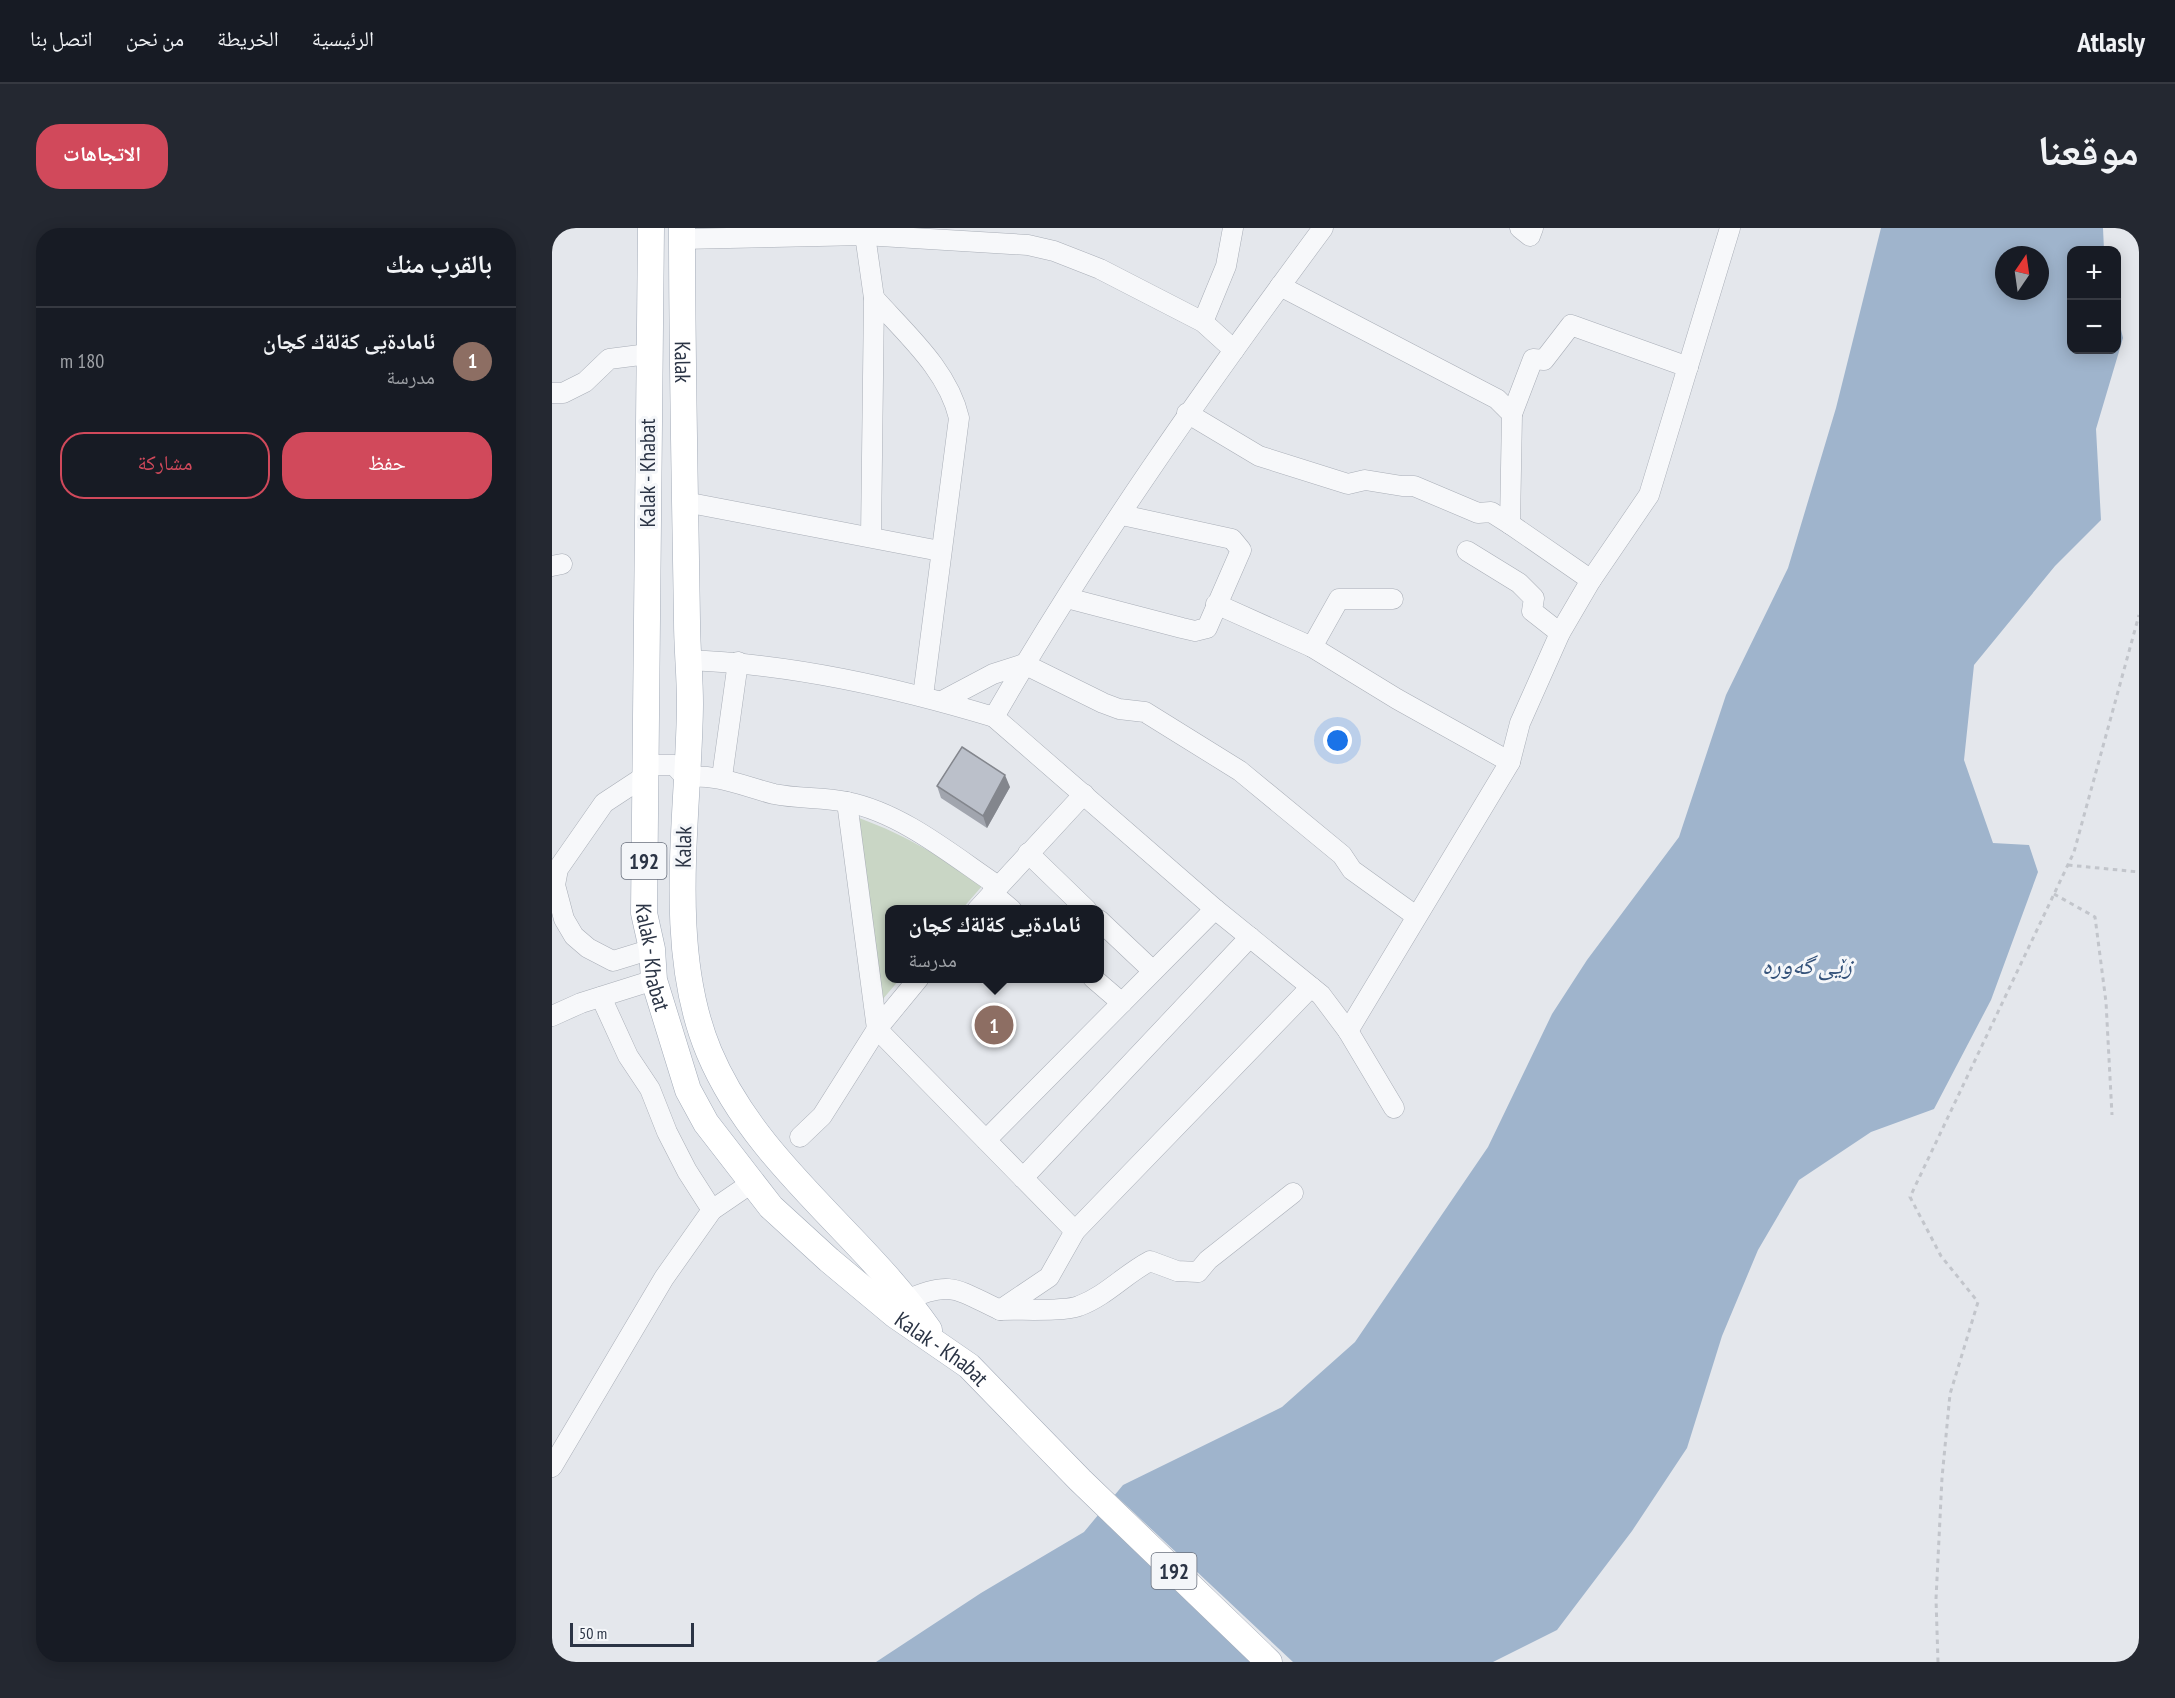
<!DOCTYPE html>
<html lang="ar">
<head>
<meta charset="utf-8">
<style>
  :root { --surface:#171b24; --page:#242831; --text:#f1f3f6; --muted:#9ea1a6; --line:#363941; --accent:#d1495b }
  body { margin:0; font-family:"PT Sans Narrow","Noto Naskh Arabic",sans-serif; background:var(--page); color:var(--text); direction:rtl }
  .controls { position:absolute; right:18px; top:18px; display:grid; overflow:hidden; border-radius:12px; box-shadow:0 3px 15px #0003 }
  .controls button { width:54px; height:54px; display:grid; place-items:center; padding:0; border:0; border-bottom:2px solid var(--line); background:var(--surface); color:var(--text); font:30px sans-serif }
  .compass { position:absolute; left:1443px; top:18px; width:54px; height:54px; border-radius:50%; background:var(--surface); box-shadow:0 3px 15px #0003; rotate:13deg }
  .scale { position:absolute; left:18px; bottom:15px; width:124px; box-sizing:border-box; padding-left:6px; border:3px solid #2b3445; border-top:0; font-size:16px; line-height:21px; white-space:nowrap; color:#2b3445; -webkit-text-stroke:4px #f4f6f9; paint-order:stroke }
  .you { position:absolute; left:786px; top:513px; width:21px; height:21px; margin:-15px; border:4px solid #fff; border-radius:50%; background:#1a73e8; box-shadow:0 0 0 9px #1a73e833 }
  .badge { display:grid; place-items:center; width:39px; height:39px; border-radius:50%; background:var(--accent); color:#fff; font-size:20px; font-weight:700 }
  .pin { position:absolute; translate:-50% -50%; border:3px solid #fff; box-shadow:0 2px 6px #0006 }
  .popup { position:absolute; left:333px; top:677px; width:219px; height:78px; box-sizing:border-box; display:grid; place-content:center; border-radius:12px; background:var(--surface); filter:drop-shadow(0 2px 4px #0005); font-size:20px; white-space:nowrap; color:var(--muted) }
  .popup b { font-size:22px; color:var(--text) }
  .popup::after { content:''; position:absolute; left:50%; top:100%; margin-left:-12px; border:12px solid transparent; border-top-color:var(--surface) }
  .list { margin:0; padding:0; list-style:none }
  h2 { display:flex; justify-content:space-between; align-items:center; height:78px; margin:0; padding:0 24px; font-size:26px }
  h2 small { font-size:20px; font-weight:400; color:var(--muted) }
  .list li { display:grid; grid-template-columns:39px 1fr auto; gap:18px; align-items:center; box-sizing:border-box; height:108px; padding:0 24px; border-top:2px solid var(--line) }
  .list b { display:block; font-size:22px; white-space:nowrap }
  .list p { margin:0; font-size:20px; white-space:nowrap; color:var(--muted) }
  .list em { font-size:20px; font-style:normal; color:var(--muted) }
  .actions { display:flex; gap:12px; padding:18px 24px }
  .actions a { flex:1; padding:14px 0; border:2px solid var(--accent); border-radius:24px; text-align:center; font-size:21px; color:var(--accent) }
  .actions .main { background:var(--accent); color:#fff }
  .map { position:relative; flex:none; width:1587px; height:1434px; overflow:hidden; direction:ltr; border-radius:24px }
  header { display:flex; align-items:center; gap:36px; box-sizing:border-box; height:84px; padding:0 30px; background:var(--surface); border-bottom:2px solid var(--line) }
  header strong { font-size:28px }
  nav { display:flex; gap:33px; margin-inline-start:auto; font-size:21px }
  .intro { display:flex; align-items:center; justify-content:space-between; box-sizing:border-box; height:144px; padding:0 36px }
  h1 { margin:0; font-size:42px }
  .button { padding:15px 27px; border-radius:24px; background:var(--accent); color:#fff; font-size:21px; font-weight:700 }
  main { display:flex; gap:36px; padding:0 36px }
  aside { flex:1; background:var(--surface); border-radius:24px; box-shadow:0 3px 15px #0003 }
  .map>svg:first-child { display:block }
  .green { fill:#c9d6c5 }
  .water { fill:#9fb4cc; fill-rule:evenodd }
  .pier { fill:#e4e7ec }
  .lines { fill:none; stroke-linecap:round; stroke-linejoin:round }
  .minor-casing { stroke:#a9aeb7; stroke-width:21 }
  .major-casing { stroke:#a3abb8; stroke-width:27 }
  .path { stroke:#c2c5cb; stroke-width:3; stroke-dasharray:4.5 4.5; stroke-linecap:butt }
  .minor { stroke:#f7f8fa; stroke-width:20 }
  .major { stroke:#fff; stroke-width:26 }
  .wall { fill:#a1a5ae }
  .shaded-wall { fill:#83868d }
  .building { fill:#bbc0ca; stroke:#83868d; stroke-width:1.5 }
  .labels { text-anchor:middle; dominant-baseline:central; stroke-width:6; stroke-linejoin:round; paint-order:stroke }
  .shield { fill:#f4f6f9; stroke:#676e7b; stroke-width:1.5 }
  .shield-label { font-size:21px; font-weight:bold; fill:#2b3445 }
  .street-label { font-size:22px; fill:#2b3445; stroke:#f4f6f9 }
  .water-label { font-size:24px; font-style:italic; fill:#34527a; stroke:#f4f6f9 }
</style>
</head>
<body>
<header>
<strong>Atlasly</strong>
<nav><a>الرئيسية</a><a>الخريطة</a><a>من نحن</a><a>اتصل بنا</a></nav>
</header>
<div class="intro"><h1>موقعنا</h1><a class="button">الاتجاهات</a></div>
<main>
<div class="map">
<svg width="1587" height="1434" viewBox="0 0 1587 1434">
  <rect width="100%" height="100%" fill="#e4e7ec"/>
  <path class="green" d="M 298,587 C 347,603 388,628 431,657 L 410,681 L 337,682 L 337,750 L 348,751 L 324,779 Z"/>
  <path class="water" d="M 1329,0 L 1551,0 L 1552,22 L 1520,22 L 1520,122 L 1564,122 L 1565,85 L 1571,110 L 1544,201 L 1549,292 L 1503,338 L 1422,437 L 1412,532 L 1441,615 L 1477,617 L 1486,644 L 1439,772 L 1382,881 L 1319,904 L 1247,952 L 1206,1022 L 1170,1108 L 1135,1220 L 1080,1303 L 1005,1402 L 941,1434 L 324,1434 L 429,1365 L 532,1304 L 571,1257 L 730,1179 L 803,1114 L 936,919 L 1000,786 L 1035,732 L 1127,609 L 1174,467 L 1236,340 L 1284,180 ZM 1452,27 L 1488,27 L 1488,63 L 1452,63 Z"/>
  <path class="pier" d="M 561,1265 L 741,1434 L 717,1434 L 552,1275 Z"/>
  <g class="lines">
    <g class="minor-casing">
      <g id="minor">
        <path d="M 312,0 L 322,70 L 319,309"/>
        <path d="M 968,0 L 978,8 L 981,0"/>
        <path d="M 130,11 L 312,7 L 476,17 L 502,23 L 548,41 L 651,94 L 682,122"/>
        <path d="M 728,58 L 945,171 L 960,186 L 958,296 L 1039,352"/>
        <path d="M 322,70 C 354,106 396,142 407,190 L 371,468"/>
        <path d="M 651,94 L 674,38 L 681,0"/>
        <path d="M 0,165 L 11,165 L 33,154 L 57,131 L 96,126"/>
        <path d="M 635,185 L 707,228 L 796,256 L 813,252 L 850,258 L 862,258 L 926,285 L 939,284 L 958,296"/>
        <path d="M 960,186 L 981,131 L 992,132 L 1019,97 L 1136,139"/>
        <path d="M 133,274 L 388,323"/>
        <path d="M 915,323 L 967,355 L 982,370 L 980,383 L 1008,405"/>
        <path d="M 0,338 L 10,336"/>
        <path d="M 515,370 L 630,400 L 643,403 L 655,400 L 689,322 L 680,311 L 570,287"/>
        <path d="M 664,376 L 760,419 L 845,471 L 958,534"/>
        <path d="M 760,419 L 787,371 L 841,371"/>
        <path d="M 135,432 C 240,436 342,459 442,489 C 540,319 654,158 771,0"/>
        <path d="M 390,473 L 441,446 L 472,436 L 551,475 L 567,481 L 593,484 L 688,543 L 790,627 L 800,642 L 864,688"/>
        <path d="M 442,489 L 663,681 L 769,767 L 796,803 L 842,880"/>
        <path d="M 170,549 L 186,434"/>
        <path d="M 295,574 L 325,801 L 523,1003"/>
        <path d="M 476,625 L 535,682"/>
        <path d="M 440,665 L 460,682"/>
        <path d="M 425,682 L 532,566"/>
        <path d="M 547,692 L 601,743"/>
        <path d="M 100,721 L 61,733 L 36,720 L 22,708 L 12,691 L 3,657 L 6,641 L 52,575 L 93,548 L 95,541 L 103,537 L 122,537 L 133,549 C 167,546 190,558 222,566 C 246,571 271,569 295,574 C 350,585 400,627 446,658"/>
        <path d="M 541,750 L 570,775"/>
        <path d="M 49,769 L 76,828 L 98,861 L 115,904 L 135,943 L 160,982"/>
        <path d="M 0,788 L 29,775 L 102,752"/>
        <path d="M 796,803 L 958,534 L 968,495 L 1008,405 L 1039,352 L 1097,267 L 1178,0"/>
        <path d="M 248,909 L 270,888 L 325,801 L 367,750"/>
        <path d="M 434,912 L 663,681"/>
        <path d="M 471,950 L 698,709"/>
        <path d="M 355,1072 C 399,1051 407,1063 448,1082 L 497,1049 L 523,1003 L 759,759"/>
        <path d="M 448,1082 C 467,1081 512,1084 527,1078 C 554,1068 573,1046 598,1033 L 625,1043 L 646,1044 L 656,1032 L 741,965"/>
        <path d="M 0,1239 L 112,1050 L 160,982 L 201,954"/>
      </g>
    </g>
    <g class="major-casing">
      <g id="major">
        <path id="s1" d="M 99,0 L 92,685 L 100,721 L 102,752 L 136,862 L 154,895 L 219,979 L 277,1032 L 343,1087 L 417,1138 L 528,1252 L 717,1434"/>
        <path id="s2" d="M 130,0 C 130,131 133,262 135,393 C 135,420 138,448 138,476 C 137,586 113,719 157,824 C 204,936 309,1004 377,1102"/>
      </g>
    </g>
    <g class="path">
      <path d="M 1516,637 L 1587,644"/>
      <path d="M 1502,666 L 1543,689 L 1554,774 L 1560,887"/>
      <path d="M 1386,1434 L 1384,1371 L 1390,1250 L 1398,1166 L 1426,1074 L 1389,1028 L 1358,969 L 1522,624 L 1587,387"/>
    </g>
    <use href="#minor" class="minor"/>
    <use href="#major" class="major"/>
  </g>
  <path class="wall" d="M 385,558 L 458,559 L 435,600 L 389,570 Z"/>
  <path class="shaded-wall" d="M 453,547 L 458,559 L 435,600 L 431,588 Z"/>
  <path class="building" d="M 410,519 L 453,547 L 431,588 L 385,558 Z"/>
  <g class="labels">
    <g class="shield">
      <rect x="69.5" y="615" width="45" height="36" rx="4.5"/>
      <rect x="599.5" y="1325" width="45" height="36" rx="4.5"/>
    </g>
    <g class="shield-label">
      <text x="92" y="633">192</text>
      <text x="622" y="1343">192</text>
    </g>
    <g class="street-label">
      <text stroke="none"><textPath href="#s2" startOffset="134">Kalak</textPath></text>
      <text transform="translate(95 245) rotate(-90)">Kalak - Khabat</text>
      <text transform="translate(131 619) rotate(-89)">Kalak</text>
      <text stroke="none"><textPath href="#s1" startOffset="730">Kalak - Khabat</textPath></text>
      <text stroke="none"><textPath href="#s1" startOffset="1234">Kalak - Khabat</textPath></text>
    </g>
    <g class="water-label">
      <text x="1255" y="737">زێی گەورە</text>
    </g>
  </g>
</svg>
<div class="controls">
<button>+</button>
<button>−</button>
</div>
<svg class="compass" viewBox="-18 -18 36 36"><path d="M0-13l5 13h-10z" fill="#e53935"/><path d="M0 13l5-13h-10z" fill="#9ea1a6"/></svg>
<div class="scale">50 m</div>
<div class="you"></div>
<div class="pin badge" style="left:442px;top:797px;background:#8d6e63">1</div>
<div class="popup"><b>ئامادةيى كةلةك كچان</b>مدرسة</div>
</div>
<aside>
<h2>بالقرب منك<small></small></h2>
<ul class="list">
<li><span class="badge" style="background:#8d6e63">1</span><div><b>ئامادةيى كةلةك كچان</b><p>مدرسة</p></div><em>180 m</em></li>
</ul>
<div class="actions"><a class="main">حفظ</a><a>مشاركة</a></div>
</aside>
</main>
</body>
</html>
